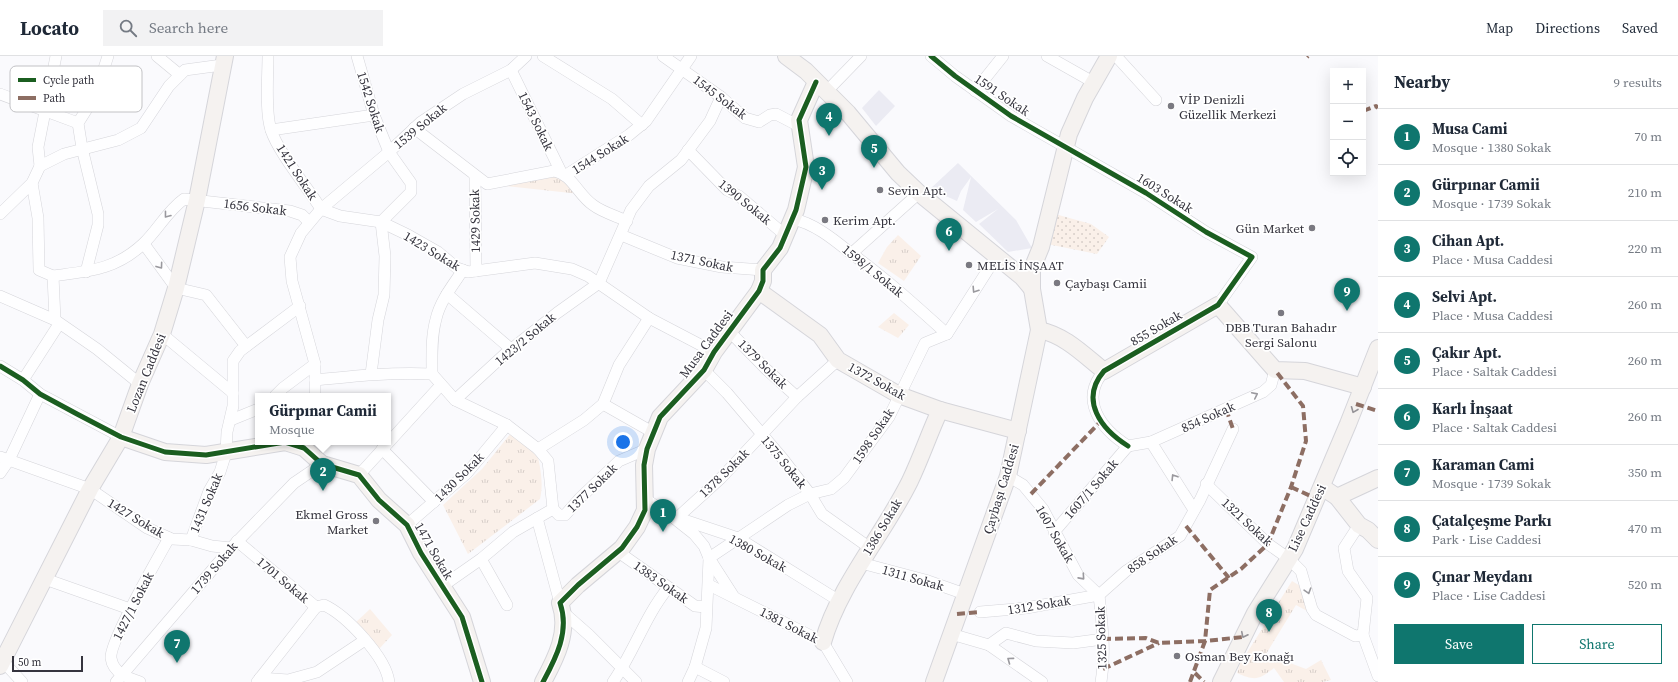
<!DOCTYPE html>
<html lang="en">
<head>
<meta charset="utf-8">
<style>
  :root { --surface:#fff; --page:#f2f2f3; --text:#1f2937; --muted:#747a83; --line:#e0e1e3; --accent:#0f766e }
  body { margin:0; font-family:"Source Serif 4",serif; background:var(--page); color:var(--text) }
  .controls { position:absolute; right:12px; top:12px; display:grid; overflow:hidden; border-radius:0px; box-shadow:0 4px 16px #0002 }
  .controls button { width:36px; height:36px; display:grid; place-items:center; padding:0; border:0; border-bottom:1px solid var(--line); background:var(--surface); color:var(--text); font:20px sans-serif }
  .scale { position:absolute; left:12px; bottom:10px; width:71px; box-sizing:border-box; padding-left:4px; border:2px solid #35343e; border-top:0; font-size:11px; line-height:14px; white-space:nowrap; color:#35343e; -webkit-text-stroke:3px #fff; paint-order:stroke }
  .you { position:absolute; left:623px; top:386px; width:14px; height:14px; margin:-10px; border:3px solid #fff; border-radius:50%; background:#1a73e8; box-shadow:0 0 0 6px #1a73e833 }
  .badge { display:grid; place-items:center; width:26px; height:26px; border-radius:50%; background:var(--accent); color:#fff; font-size:13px; font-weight:700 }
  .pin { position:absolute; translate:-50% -33px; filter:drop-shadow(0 1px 2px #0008) }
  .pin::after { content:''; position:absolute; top:21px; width:14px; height:12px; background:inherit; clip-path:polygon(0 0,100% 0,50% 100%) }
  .popup { position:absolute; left:255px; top:337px; width:136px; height:52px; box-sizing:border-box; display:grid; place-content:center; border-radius:0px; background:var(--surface); filter:drop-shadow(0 1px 3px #0005); font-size:13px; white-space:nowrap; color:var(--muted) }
  .popup b { font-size:15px; color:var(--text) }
  .popup::after { content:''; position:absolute; left:50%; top:100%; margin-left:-8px; border:8px solid transparent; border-top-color:var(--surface) }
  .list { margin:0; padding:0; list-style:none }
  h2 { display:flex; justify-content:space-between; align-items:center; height:52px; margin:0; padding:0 16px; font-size:17px }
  h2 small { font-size:13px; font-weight:400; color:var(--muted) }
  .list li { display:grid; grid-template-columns:26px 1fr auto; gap:12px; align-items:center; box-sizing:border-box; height:56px; padding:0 16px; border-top:1px solid var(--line) }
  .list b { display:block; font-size:15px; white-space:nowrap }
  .list p { margin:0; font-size:13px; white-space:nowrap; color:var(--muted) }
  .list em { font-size:13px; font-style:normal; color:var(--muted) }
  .actions { display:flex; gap:8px; padding:12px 16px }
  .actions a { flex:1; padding:9px 0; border:1px solid var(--accent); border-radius:0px; text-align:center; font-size:14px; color:var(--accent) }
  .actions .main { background:var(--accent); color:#fff }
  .icon { flex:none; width:22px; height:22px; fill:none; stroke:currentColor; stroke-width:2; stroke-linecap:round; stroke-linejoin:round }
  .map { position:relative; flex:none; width:1378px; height:626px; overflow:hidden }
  header { display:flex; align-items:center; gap:24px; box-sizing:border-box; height:56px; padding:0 20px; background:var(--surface); border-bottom:1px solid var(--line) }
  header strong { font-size:19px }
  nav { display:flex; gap:22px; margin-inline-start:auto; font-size:14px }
  .search { width:280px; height:36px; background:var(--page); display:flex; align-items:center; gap:10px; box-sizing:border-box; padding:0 14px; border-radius:0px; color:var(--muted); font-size:15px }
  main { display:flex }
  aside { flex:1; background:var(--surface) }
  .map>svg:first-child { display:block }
  .built { fill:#ebebf3 }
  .grass { fill:url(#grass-dots) }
  .park { fill:url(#park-tufts) }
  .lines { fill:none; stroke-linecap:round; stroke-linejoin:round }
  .street-casing { stroke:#d5d5da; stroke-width:12 }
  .secondary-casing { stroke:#d5d5da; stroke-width:18 }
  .street { stroke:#fefeff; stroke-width:11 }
  .secondary { stroke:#f5f2f0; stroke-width:16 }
  .quiet { stroke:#8d6e63; stroke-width:4; stroke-dasharray:8 4; stroke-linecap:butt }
  .cycleway-casing { stroke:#fff; stroke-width:8 }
  .cycleway { stroke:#1b5e20; stroke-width:5 }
  .oneway { stroke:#9a999e }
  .oneway2 { stroke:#959397 }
  .poi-dot { fill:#7a7981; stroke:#fff; stroke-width:1.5 }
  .labels { text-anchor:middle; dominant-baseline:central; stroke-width:3.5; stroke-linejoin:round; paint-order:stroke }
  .street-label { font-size:13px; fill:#35343e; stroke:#fff }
  .poi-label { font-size:13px; fill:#35343e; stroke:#fff; text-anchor:start }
  .key { fill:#fff; stroke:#c2c2c5; stroke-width:1 }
  .key-label { font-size:11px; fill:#35343e }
</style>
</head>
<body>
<header>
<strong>Locato</strong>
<div class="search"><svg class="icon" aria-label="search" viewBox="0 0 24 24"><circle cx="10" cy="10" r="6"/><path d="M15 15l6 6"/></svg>Search here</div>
<nav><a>Map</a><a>Directions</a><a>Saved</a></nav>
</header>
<main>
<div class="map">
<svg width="1378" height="626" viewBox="0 0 1378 626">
  <defs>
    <pattern id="grass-dots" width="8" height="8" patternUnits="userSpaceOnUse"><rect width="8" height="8" fill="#faf0e9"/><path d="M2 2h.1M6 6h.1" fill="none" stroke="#d7cec9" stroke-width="1.8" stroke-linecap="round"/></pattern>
    <pattern id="park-tufts" width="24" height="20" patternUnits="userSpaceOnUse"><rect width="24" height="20" fill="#faf0e9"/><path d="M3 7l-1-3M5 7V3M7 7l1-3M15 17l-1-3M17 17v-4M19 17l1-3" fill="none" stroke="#d7cec9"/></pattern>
  </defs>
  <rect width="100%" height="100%" fill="#fafafd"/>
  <g class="built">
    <path d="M 879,34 L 895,50 L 876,70 L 862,52 Z"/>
    <path d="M 958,107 L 1016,164 L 1032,192 L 1008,196 L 979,168 L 998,153 L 976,166 L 963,154 L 971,121 L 961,135 L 957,145 L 930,133 Z"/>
  </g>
  <path class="grass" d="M 1055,158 L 1091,168 L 1109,181 L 1097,198 L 1047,188 Z"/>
  <g class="park">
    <path d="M 554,115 L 580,138 L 487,128 Z"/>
    <path d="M 898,179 L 921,200 L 904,225 L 878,207 L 887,191 Z"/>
    <path d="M 894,257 L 909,269 L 898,282 L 878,271 Z"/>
    <path d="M 511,377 L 536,393 C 540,409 544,426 540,443 L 468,498 L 443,449 L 482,413 Z"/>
    <path d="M 1292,525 L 1307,534 L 1307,555 L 1296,549 L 1266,598 L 1306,613 L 1321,604 L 1331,624 L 1322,626 L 1284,626 L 1274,612 C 1259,624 1255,625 1237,617 L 1240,608 Z"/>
    <path d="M 370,553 L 392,579 L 379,593 L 354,568 Z"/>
  </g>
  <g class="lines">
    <g class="street-casing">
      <g id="street">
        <path d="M 157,0 L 180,19"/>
        <path d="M 268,0 C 268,20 265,56 271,74 C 278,96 308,132 321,153"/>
        <path d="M 357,0 L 374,59 L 389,96 L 411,127 L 411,136 L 381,166 L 385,200 L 384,239 L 378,264 L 371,318"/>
        <path d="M 543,0 L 612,43 L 642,69"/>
        <path d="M 663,0 L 721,41 L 745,62 L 759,66 L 770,59 L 776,58 L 801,71"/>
        <path d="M 931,0 L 955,20 L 1011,60 L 1146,137 L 1206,176 L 1252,201 L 1218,249"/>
        <path d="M 1047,0 L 1093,26"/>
        <path d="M 1116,0 L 1156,44"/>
        <path d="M 511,14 L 561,116"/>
        <path d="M 975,35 L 1003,0"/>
        <path d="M 826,36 L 861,0"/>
        <path d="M 0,38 L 78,67"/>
        <path d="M 414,72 L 487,128 L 554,115 C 572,118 578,139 593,149 C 602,156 616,160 627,165"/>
        <path d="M 271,74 L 374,59"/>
        <path d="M 688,94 L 727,134 L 739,140 L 785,179"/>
        <path d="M 40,110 L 38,91 L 56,0"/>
        <path d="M 566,119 L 629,79 L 646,65 L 691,0"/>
        <path d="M 475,120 L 476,215"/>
        <path d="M 32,127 L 38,162 L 39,214 L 53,220 L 55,264"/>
        <path d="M 321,153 L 340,160 L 381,166 L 408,179 L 438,196 L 457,212 L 468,216 L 535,207 L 572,213 L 588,220 L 649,262 L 714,296"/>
        <path d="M 0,158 L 32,127 L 40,110 L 64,98 L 118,84 L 141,72 L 169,30 L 185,14 L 222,9"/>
        <path d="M 793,163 C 813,167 832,182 848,195 C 883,220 915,249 947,278"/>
        <path d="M 621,179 L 677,202 L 722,211 L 763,214"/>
        <path d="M 144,188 L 176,232 L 206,239 L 246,290"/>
        <path d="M 852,197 L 919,137"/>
        <path d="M 86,216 L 98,169 L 98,158 L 82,92 L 78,67 L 95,40 L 108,0"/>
        <path d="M 53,220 C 89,215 115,214 143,188 C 158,174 167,155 184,143 L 290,155 L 302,159 L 309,166"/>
        <path d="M 447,238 L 511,293"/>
        <path d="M 0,240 L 55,264 L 97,293 L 140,328"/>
        <path d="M 729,275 L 766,313 L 797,341"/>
        <path d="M 162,278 L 233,337"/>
        <path d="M 0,310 L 23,324 L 40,338 L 121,381"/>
        <path d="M 704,314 L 727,337 L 783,403 L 810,438 L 822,458 L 870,492"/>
        <path d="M 1104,315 C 1079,344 1101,373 1128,390"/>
        <path d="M 432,318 C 432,300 431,281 436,263 C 440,245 453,229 463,214"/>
        <path d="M 23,324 L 59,268"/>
        <path d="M 315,324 C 354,320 393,316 432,318 L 455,344 L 507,369 L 538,393 L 548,405 L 553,453"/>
        <path d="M 275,340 L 283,332 L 315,308"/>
        <path d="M 315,340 L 315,308 L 292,225 L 290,201 L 301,177 L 321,153 L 389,96 L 421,66 L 463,38 L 511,14 L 526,0"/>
        <path d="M 455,344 L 505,298 L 557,257 L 599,227 L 631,154 L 649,130 L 681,104 L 710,65 L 721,41"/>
        <path d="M 603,348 L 654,377"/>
        <path d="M 231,364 L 258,353"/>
        <path d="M 1151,386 L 1194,454"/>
        <path d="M 1128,390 L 1151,386 L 1263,336 L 1271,329 L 1275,314"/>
        <path d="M 382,393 L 434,446"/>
        <path d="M 538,393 L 584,364 L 603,348 L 619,309 L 649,262"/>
        <path d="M 0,401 L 90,433 L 147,472 L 172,483 L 191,484 L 212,490 L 231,492"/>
        <path d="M 0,417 L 9,404 L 40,338"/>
        <path d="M 359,419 L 440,330"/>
        <path d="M 1008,420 L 1023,429 L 1043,453 L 1078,519 L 1099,539"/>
        <path d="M 1206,428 L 1268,488 L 1288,502 L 1301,515 L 1312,553 L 1316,559 L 1355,580 L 1363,579"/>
        <path d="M 645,443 L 670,459 L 694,478 L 704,490 L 709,502 L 734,541"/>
        <path d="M 553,453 L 559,459 L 565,459 L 581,441 L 619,405 L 647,393"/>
        <path d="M 672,460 L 738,482 L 841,546"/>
        <path d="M 537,462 L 560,547"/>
        <path d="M 677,462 L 721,422 L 797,341 L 838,304"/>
        <path d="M 407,469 L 467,417 L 507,369"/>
        <path d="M 1359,469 L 1344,492 L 1348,515 L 1367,542 L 1363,579 L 1378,620"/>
        <path d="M 1054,476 L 1128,390"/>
        <path d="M 191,484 L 209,435 L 220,416 L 226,397 L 227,376 L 233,350 L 233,305 L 240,295 L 300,250"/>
        <path d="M 237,485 L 316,551 L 324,549 C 346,559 386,601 389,626"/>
        <path d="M 617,495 L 695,550 L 706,551"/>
        <path d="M 709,502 L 788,449 L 810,438 L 831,433 L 844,422 L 889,361 L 925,287 L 947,278 L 996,201"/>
        <path d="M 481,503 L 507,549"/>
        <path d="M 861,507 L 925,524 L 965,538"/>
        <path d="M 45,523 L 130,553"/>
        <path d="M 709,529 L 823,586 L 847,626"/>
        <path d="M 441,531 L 481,503 L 513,476 L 553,453"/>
        <path d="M 1099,539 L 1126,515 L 1180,480 L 1200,444 L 1233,373"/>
        <path d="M 1099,539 C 1102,568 1106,597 1101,626"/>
        <path d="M 980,556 L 1026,552 L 1099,539"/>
        <path d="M 564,557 L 589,579 L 636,626"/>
        <path d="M 951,578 L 989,589 L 1042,626"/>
        <path d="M 989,589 L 1006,577 L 1036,585 L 1073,587 L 1103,583"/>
        <path d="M 0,602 L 22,626"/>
        <path d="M 695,611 L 724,626"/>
        <path d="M 260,622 L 288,624 L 317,616 L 365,584"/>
        <path d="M 116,626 L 231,492 L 294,427 L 322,408"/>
        <path d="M 140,626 C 128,622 113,617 111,602 C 109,587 159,500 169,482"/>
        <path d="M 257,626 L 316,551"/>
        <path d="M 613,626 C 634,596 645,560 668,532"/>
        <path d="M 688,626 L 695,611 L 706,572 L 709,503"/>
      </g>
    </g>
    <g class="secondary-casing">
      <g id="secondary">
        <path d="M 786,0 L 806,15 L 848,57 L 898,117 L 919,137 L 1022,221 L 1032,233"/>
        <path d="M 759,235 L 820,279 L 838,304 L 899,339 L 940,354 L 1018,375"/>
        <path d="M 1039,274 C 1065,279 1084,299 1104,315 L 1218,249 L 1275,314 L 1305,315 L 1363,331"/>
        <path d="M 121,381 L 165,396 L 206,399 L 285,386 L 304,392 L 322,408 L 359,419 L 379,444 L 407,469 L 421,497 L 462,561 L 482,626"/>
        <path d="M 1322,431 L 1337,441 L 1359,469 L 1368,474 L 1378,484"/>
        <path d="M 1337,441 L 1378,422"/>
        <path d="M 823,586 C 839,529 884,478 910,425 C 921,402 929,378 940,354"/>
        <path d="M 0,610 L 90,433 L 121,381 L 140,328 L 162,278 L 176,232 L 197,144 L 225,0"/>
        <path d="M 543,626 C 556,602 570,575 560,547 L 578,529 L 622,492 L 637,471 L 645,454 L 644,409 L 647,393 L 660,361 L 704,314 L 714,296 L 759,235 L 763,225 L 763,214 L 780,192 L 796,154 L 806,111 L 799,64 L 816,26"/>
        <path d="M 934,626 L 1008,420 L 1039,274 L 1032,233 L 1032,213 L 1041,191 L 1069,78 L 1085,42 L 1109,0"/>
        <path d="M 1221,626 L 1255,557 L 1295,493 L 1348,368 L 1378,292"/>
      </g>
    </g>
    <use href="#street" class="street"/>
    <use href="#secondary" class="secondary"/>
    <g class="quiet">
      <path d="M 1307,1 L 1308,0"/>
      <path d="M 1363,55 L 1376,50 L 1378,52"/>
      <path d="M 1332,66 L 1333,65"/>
      <path d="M 1356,348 L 1378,355"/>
      <path d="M 1226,353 L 1233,373"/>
      <path d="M 1291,431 L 1317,443"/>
      <path d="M 1031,438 L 1101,365"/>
      <path d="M 1186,470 L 1229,522"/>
      <path d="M 957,558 L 980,556"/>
      <path d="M 1103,583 L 1146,582 L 1159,587 L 1205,585 L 1243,581"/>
      <path d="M 1103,613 L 1159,587"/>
      <path d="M 1195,617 L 1204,626"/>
      <path d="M 1190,626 L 1205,585 L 1210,534 L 1241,513 L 1268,488 L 1291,431 L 1306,385 L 1303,350 L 1275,314"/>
    </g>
    <g class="cycleway-casing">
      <g id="cycleway">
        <path d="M 931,0 L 955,20 L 1011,60 L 1146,137 L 1206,176 L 1252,201 L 1218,249 L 1104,315 C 1079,344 1101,373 1128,390"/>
        <path d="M 0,310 L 23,324 L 40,338 L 77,358 L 121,381 L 165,396 L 206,399 L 285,386 L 304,392 L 322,408 L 359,419 L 379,444 L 407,469 L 421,497 L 462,561 L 482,626"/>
        <path d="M 543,626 C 556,602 570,575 560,547 L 578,529 L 622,492 L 637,471 L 645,454 L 644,409 L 647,393 L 660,361 L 704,314 L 714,296 L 759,235 L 763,225 L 763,214 L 780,192 L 796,154 L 806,111 L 799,64 L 816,26"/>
      </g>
    </g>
    <use href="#cycleway" class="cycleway"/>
  </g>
  <defs><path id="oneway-chevron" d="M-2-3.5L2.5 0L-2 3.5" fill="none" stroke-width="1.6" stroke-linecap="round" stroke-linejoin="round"/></defs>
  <g class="oneway">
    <use href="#oneway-chevron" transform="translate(167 159) rotate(128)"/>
    <use href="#oneway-chevron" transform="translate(160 210) rotate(54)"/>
    <use href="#oneway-chevron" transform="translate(975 234) rotate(123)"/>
    <use href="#oneway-chevron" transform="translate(1255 339) rotate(-26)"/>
    <use href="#oneway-chevron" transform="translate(1174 421) rotate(-122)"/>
    <use href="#oneway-chevron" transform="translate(1082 521) rotate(48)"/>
    <use href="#oneway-chevron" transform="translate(1308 535) rotate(73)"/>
    <use href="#oneway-chevron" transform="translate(1010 604) rotate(-144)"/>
  </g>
  <g class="oneway2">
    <use href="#oneway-chevron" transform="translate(1354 354) rotate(112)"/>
    <use href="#oneway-chevron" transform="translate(1244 579) rotate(116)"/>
  </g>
  <g class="poi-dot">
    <circle cx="1171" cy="50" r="4"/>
    <circle cx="880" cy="134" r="4"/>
    <circle cx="825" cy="164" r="4"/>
    <circle cx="1312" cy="172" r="4"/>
    <circle cx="969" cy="209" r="4"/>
    <circle cx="1057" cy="227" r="4"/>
    <circle cx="1281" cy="257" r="4"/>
    <circle cx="376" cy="465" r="4"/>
    <circle cx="1177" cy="600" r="4"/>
  </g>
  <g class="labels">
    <g class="street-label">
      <text transform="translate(1002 39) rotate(34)">1591 Sokak</text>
      <text transform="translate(720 41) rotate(37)">1545 Sokak</text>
      <text transform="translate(371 46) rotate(72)">1542 Sokak</text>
      <text transform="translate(536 65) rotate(64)">1543 Sokak</text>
      <text transform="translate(420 70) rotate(-39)">1539 Sokak</text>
      <text transform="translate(600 98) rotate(-32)">1544 Sokak</text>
      <text transform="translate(297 116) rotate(57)">1421 Sokak</text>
      <text transform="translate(1165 137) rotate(32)">1603 Sokak</text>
      <text transform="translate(745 146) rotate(39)">1390 Sokak</text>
      <text transform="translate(255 151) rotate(7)">1656 Sokak</text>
      <text transform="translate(475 165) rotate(-91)">1429 Sokak</text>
      <text transform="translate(432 195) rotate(31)">1423 Sokak</text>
      <text transform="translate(702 205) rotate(12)">1371 Sokak</text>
      <text transform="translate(873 215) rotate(39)">1598/1 Sokak</text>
      <text transform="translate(1156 272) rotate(-30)">855 Sokak</text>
      <text transform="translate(525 283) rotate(-40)">1423/2 Sokak</text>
      <text transform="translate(706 288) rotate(-54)">Musa Caddesi</text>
      <text transform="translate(763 308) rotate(45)">1379 Sokak</text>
      <text transform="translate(146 317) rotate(-68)">Lozan Caddesi</text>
      <text transform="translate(877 325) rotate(29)">1372 Sokak</text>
      <text transform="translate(1208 361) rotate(-24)">854 Sokak</text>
      <text transform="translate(873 380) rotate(-56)">1598 Sokak</text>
      <text transform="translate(784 406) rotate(51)">1375 Sokak</text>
      <text transform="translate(724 417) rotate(-44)">1378 Sokak</text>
      <text transform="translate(459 421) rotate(-45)">1430 Sokak</text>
      <text transform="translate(592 432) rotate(-44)">1377 Sokak</text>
      <text transform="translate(1001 433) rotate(-73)">Çaybaşı Caddesi</text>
      <text transform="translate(1091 433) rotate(-49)">1607/1 Sokak</text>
      <text transform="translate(206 447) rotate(-67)">1431 Sokak</text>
      <text transform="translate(136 462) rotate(31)">1427 Sokak</text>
      <text transform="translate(1307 462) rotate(-65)">Lise Caddesi</text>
      <text transform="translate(1247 466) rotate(43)">1321 Sokak</text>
      <text transform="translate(882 471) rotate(-59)">1386 Sokak</text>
      <text transform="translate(1055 478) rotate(60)">1607 Sokak</text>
      <text transform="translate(434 495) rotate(60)">1471 Sokak</text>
      <text transform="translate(758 497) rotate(29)">1380 Sokak</text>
      <text transform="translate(1152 498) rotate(-34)">858 Sokak</text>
      <text transform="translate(214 512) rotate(-49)">1739 Sokak</text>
      <text transform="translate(913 522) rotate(16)">1311 Sokak</text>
      <text transform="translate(283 524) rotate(40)">1701 Sokak</text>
      <text transform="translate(661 526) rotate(35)">1383 Sokak</text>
      <text transform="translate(1039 549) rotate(-9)">1312 Sokak</text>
      <text transform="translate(133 550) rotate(-63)">1427/1 Sokak</text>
      <text transform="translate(789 569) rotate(27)">1381 Sokak</text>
      <text transform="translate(1101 582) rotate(-92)">1325 Sokak</text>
    </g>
    <g class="poi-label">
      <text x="1179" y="43">VİP Denizli<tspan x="1179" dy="15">Güzellik Merkezi</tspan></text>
      <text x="888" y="134">Sevin Apt.</text>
      <text x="833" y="164">Kerim Apt.</text>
      <text x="1304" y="172" text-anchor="end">Gün Market</text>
      <text x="977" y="209">MELİS İNŞAAT</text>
      <text x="1065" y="227">Çaybaşı Camii</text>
      <text x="1281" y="271" text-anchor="middle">DBB Turan Bahadır<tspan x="1281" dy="15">Sergi Salonu</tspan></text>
      <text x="368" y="458" text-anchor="end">Ekmel Gross<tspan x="368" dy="15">Market</tspan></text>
      <text x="1185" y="600">Osman Bey Konağı</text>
    </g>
  </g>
  <rect x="10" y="10" width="132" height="46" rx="6" class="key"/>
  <rect x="18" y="22" width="18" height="4" fill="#1b5e20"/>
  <rect x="18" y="40" width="18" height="4" fill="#8d6e63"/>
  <g class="key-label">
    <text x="43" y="28">Cycle path</text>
    <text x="43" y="46">Path</text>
  </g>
</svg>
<div class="controls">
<button>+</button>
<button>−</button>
<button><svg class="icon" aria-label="locate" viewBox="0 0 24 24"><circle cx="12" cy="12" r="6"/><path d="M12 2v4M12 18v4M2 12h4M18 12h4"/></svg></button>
</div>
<div class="scale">50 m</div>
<div class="you"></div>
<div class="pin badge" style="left:663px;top:476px">1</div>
<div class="pin badge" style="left:323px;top:435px">2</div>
<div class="popup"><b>Gürpınar Camii</b>Mosque</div>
<div class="pin badge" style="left:822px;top:134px">3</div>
<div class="pin badge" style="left:829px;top:80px">4</div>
<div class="pin badge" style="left:874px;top:112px">5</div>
<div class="pin badge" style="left:949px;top:195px">6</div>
<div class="pin badge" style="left:177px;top:607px">7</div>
<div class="pin badge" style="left:1269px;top:576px">8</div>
<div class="pin badge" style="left:1347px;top:255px">9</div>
</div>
<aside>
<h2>Nearby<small>9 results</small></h2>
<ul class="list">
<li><span class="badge">1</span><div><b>Musa Cami</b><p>Mosque · 1380 Sokak</p></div><em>70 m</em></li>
<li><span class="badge">2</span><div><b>Gürpınar Camii</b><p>Mosque · 1739 Sokak</p></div><em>210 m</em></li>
<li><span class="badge">3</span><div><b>Cihan Apt.</b><p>Place · Musa Caddesi</p></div><em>220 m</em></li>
<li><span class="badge">4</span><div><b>Selvi Apt.</b><p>Place · Musa Caddesi</p></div><em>260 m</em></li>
<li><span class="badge">5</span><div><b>Çakır Apt.</b><p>Place · Saltak Caddesi</p></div><em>260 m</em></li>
<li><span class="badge">6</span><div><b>Karlı İnşaat</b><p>Place · Saltak Caddesi</p></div><em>260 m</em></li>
<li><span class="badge">7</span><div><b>Karaman Cami</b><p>Mosque · 1739 Sokak</p></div><em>350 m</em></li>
<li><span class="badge">8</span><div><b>Çatalçeşme Parkı</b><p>Park · Lise Caddesi</p></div><em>470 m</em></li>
<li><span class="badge">9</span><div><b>Çınar Meydanı</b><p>Place · Lise Caddesi</p></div><em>520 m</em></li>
</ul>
<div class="actions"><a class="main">Save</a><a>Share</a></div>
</aside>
</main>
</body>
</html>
